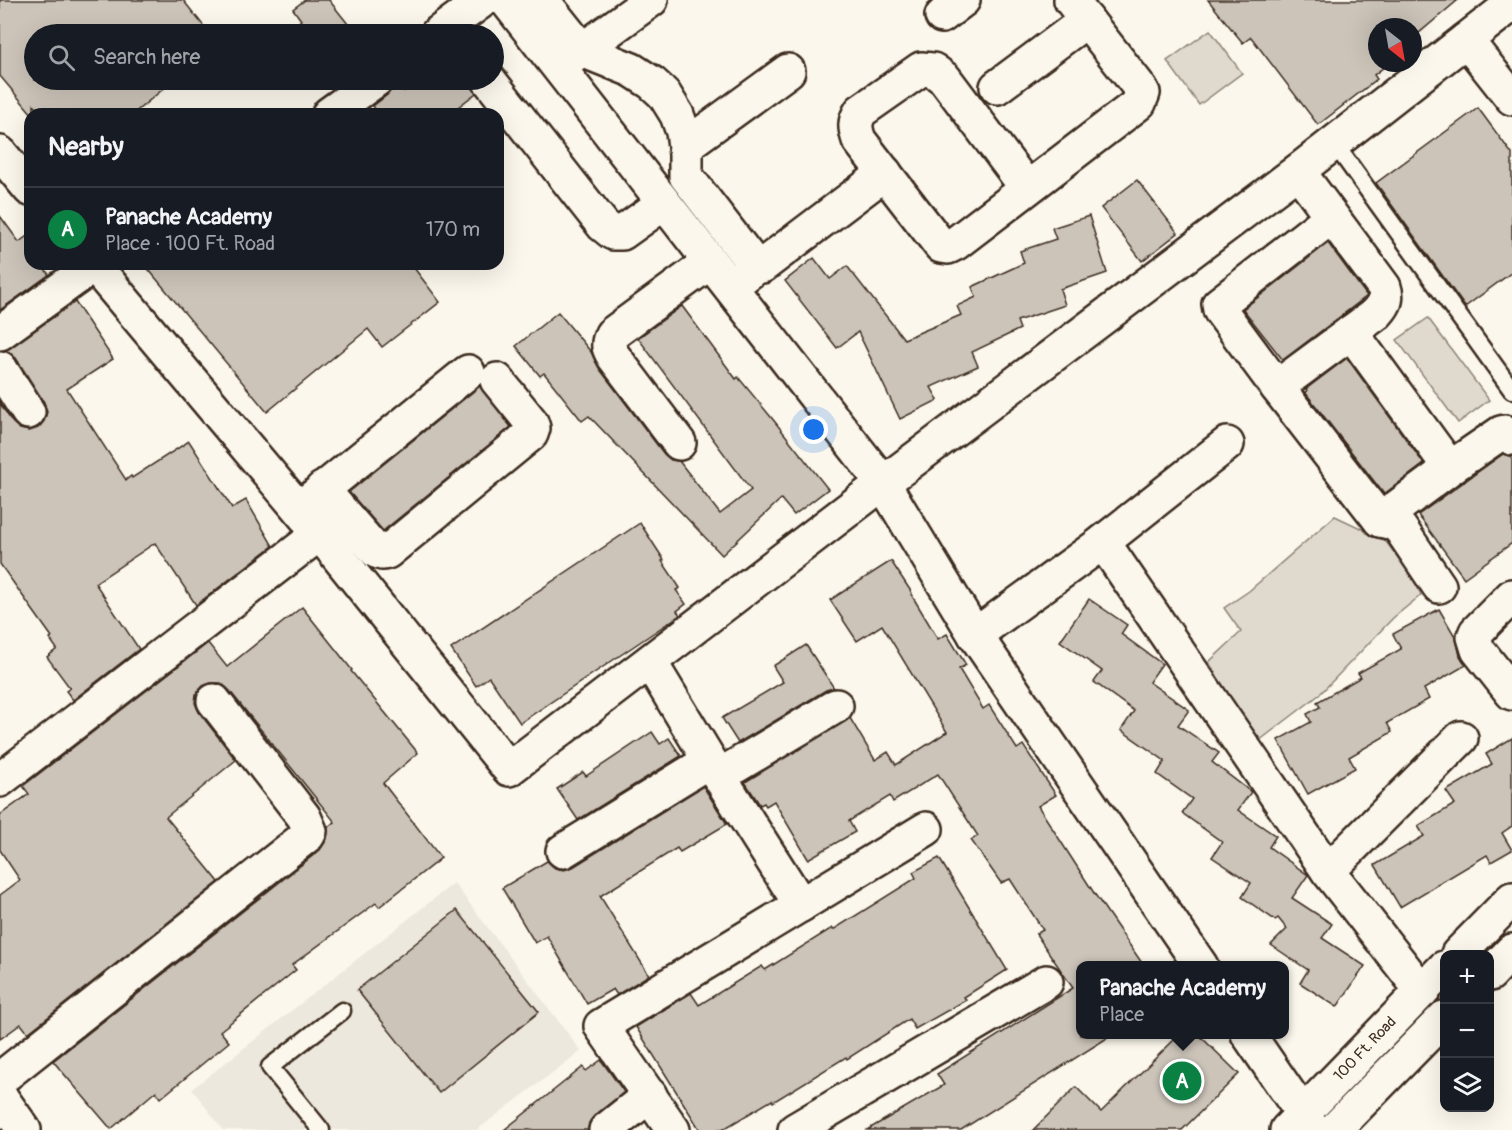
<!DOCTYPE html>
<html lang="en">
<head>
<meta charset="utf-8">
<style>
  :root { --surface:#171b24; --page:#242831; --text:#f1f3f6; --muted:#9ea1a6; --line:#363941; --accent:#0b8043 }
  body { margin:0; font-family:Pangolin,sans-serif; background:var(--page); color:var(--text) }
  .controls { position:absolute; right:18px; bottom:18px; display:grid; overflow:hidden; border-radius:12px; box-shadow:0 6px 24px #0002 }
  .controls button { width:54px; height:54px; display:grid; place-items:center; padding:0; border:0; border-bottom:2px solid var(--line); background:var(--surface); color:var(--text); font:30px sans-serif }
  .compass { position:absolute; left:1368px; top:18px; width:54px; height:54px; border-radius:50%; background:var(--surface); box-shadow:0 6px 24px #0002; rotate:149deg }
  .you { position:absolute; left:814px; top:430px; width:21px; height:21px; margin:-15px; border:4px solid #fff; border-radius:50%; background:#1a73e8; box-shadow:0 0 0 9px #1a73e833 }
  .badge { display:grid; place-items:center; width:39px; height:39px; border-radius:50%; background:var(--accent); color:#fff; font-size:20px; font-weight:700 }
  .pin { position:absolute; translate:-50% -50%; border:3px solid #fff; box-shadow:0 2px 6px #0006 }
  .popup { position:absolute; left:1076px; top:961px; width:213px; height:78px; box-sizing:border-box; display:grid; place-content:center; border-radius:12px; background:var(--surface); filter:drop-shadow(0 2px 4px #0005); font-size:20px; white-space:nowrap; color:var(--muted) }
  .popup b { font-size:22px; color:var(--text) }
  .popup::after { content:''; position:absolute; left:50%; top:100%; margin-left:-12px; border:12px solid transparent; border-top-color:var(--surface) }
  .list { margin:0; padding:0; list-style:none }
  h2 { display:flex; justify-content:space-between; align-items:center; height:78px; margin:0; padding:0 24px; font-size:26px }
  h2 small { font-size:20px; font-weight:400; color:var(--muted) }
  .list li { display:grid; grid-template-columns:39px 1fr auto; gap:18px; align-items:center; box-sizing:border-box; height:84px; padding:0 24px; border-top:2px solid var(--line) }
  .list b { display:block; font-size:22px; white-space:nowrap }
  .list p { margin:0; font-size:20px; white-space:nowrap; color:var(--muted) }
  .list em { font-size:20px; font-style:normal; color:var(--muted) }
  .icon { flex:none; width:33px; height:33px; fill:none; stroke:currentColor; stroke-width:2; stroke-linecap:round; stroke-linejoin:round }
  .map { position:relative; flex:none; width:1512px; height:1130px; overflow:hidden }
  .search { position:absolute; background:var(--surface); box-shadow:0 6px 24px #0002; left:24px; top:24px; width:480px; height:66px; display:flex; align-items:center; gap:15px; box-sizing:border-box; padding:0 21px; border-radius:33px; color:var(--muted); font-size:22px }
  .panel { position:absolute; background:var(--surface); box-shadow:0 6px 24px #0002; left:24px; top:108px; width:480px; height:162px; border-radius:18px }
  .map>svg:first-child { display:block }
  .built { fill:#ede8dd }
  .green { fill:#dfd9ce; stroke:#8d8276; stroke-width:1.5 }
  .building { fill:#ccc4b9; stroke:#3b2a1e; stroke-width:1.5 }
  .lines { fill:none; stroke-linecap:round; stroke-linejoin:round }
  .service-casing { stroke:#3b2a1e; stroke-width:21 }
  .minor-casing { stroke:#3b2a1e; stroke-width:38 }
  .tertiary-casing { stroke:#3b2a1e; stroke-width:38 }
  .primary-casing { stroke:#3b2a1e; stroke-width:38 }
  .service { stroke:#fbf7ec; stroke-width:16 }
  .minor { stroke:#fbf7ec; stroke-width:33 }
  .tertiary { stroke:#fbf7ec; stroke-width:33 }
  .primary { stroke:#fbf7ec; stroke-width:33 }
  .labels { text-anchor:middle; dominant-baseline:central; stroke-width:4.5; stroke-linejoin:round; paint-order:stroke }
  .street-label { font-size:15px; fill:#3b2a1e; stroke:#fbf7ec }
</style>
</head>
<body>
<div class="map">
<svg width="1512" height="1130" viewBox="0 0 1512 1130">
  <rect width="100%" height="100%" fill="#fbf7ec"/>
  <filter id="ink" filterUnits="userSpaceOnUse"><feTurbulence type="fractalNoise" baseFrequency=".0167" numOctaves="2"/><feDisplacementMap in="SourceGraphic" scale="12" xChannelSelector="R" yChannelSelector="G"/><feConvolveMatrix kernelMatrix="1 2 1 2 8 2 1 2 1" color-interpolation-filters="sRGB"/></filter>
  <g filter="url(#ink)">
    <path class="built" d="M 454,883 L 581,1051 L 477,1130 L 223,1130 L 192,1089 Z"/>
    <g class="green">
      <path d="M 1210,30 L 1242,73 L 1199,105 L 1167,61 Z"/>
      <path d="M 1428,318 L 1489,400 L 1458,423 L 1397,340 Z"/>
      <path d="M 1335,516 L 1384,539 L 1413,578 L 1421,595 L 1393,618 L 1319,695 L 1255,744 L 1209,662 L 1241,632 L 1224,608 L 1249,591 Z"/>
    </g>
    <g class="building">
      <path d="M 0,0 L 183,0 L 210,34 L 34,34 L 34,80 L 174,80 L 133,114 L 42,114 L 34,105 L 34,114 L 32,114 L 0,76 Z"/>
      <path d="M 305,0 L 329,0 L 356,34 L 285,34 L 301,20 L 293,9 Z"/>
      <path d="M 1208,0 L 1458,0 L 1418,34 L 1421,39 L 1413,45 L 1413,27 L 1377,27 L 1377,63 L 1389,63 L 1374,75 L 1377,79 L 1318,125 L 1251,37 L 1243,43 Z"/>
      <path d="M 394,80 L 404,91 L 419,80 L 471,80 L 476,93 L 449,114 L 374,114 L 377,112 L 373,106 L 387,95 L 393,88 Z"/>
      <path d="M 1478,108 L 1512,154 L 1512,272 L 1465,307 L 1376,183 Z"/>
      <path d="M 1137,180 L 1178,233 L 1142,261 L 1101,208 Z"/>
      <path d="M 0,216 L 19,242 L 30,234 L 30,264 L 42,264 L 49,275 L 0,310 Z"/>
      <path d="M 1089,216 L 1107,273 L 1060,289 L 1065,305 L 1017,321 L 1020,329 L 972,352 L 978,366 L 931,387 L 938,400 L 900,419 L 858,332 L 837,348 L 785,281 L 814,258 L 830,279 L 847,266 L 904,339 L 961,315 L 957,306 L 976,297 L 972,287 L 1024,263 L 1020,251 L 1056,239 L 1052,228 Z"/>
      <path d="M 1328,243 L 1367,296 L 1283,360 L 1243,309 Z"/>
      <path d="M 144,264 L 411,264 L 440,302 L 382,347 L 368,329 L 267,412 Z"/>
      <path d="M 75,302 L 113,359 L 67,389 L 126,480 L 131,476 L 132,478 L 189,441 L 232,508 L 246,500 L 273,546 L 196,605 L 155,543 L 95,583 L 139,649 L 73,700 L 66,691 L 70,688 L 47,657 L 57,649 L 50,639 L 52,637 L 0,564 L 0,403 L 12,422 L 20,429 L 29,431 L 38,428 L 44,421 L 47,412 L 44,402 L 16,358 L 5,351 Z"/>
      <path d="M 682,306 L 736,379 L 738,377 L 775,422 L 828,489 L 794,515 L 781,499 L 722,555 L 589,416 L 582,421 L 544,373 L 540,376 L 516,346 L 558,312 L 591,352 L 599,368 L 664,454 L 671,460 L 679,461 L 720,514 L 751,490 L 638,338 Z"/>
      <path d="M 1347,358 L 1424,464 L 1384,494 L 1305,392 L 1307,391 L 1306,389 Z"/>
      <path d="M 480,386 L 511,427 L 383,531 L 349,492 Z"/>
      <path d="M 1503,454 L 1512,456 L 1512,543 L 1464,578 L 1418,515 Z"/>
      <path d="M 640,523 L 664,560 L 662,561 L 680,588 L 676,590 L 686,604 L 677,611 L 680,615 L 671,621 L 520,723 L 489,677 L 476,686 L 451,649 Z"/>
      <path d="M 891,561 L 912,593 L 911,594 L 938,639 L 947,634 L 966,665 L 959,669 L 983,709 L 989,705 L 1017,749 L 1023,745 L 1056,795 L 1038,806 L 1094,893 L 1144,966 L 1080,966 L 1080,1035 L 1112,1035 L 961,1130 L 867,1130 L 944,1085 L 937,1074 L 1073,988 L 1036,934 L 1043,930 L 1010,879 L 1001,883 L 971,840 L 978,836 L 938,774 L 893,802 L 890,796 L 849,821 L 855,832 L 808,859 L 774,801 L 766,806 L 764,803 L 760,805 L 745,782 L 850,718 L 875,760 L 888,752 L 896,765 L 947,732 L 882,625 L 857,641 L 830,600 Z"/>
      <path d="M 1089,599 L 1127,625 L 1121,634 L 1162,664 L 1149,682 L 1189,710 L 1178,725 L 1219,753 L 1212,762 L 1251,792 L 1238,810 L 1276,836 L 1269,847 L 1308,875 L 1292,898 L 1332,924 L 1322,938 L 1365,966 L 1337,1007 L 1300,983 L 1308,970 L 1271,945 L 1287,929 L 1278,918 L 1275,920 L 1242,897 L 1251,883 L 1212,857 L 1222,842 L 1182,813 L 1192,799 L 1157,774 L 1165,761 L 1121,730 L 1134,711 L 1094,682 L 1102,671 L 1060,641 Z"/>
      <path d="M 302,607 L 352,670 L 351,671 L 418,753 L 383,783 L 441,858 L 379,907 L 376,903 L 292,965 L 296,970 L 220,1031 L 229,1042 L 161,1098 L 156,1091 L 111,1129 L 53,1061 L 320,850 L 327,839 L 328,827 L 335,822 L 229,690 L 221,683 L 211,683 L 203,686 L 196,694 L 195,703 L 199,712 L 236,760 L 166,817 L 219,882 L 28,1033 L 21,1024 L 0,1039 L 0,895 L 20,880 L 0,850 L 0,815 L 29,794 L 23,786 L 208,643 L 227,667 Z"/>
      <path d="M 1439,609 L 1456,638 L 1460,656 L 1466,665 L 1424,689 L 1429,699 L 1387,723 L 1392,732 L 1349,757 L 1355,768 L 1308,794 L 1278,740 L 1311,722 L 1307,714 L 1320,707 L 1317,702 L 1361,677 L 1358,673 L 1401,649 L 1393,634 Z"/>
      <path d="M 806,645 L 834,688 L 826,690 L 738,743 L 722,718 L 783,682 L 773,666 Z"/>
      <path d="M 652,732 L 660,744 L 669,738 L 681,756 L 578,820 L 557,789 L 583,772 L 586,776 Z"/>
      <path d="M 1512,738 L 1512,826 L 1502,833 L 1512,850 L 1491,862 L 1487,855 L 1400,907 L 1375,865 L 1424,836 L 1418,826 L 1455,804 L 1446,791 L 1492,764 L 1486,754 Z"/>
      <path d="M 703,786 L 727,824 L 680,852 L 677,848 L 600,896 L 649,975 L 617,995 L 613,989 L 587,1004 L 547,936 L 535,943 L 502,888 L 547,861 L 555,868 L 564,870 L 573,867 Z"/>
      <path d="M 939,858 L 1007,970 L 964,997 L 966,1000 L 915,1029 L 909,1019 L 847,1059 L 846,1057 L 773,1102 L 772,1100 L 722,1130 L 700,1130 L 636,1027 L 691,993 L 699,1005 L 762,966 L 765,970 L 832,928 L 833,930 L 916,878 L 913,872 Z"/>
      <path d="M 457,910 L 539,1012 L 439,1093 L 357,990 Z"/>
      <path d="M 1179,1035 L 1199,1035 L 1239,1074 L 1182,1130 L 1033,1130 L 1076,1087 L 1101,1112 Z"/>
      <path d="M 601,1060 L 624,1092 L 594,1116 L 589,1123 L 588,1130 L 504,1130 L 583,1067 L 586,1071 Z"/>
    </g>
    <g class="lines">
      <g class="service-casing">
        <g id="service">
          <path d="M 1334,143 L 1512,390"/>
          <path d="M 321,1130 L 270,1067 L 342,1011"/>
        </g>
      </g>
      <g class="minor-casing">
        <g id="minor">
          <path d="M 506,0 L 883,483 L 975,635 L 1201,966"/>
          <path d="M 542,0 L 582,50 L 632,70 L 652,83 L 664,94 L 677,115 L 683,132 L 686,154 L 686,176 L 756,267"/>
          <path d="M 942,16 L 963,0"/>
          <path d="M 437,34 L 483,0"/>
          <path d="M 1466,40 L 1512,98"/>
          <path d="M 567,61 L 651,0"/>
          <path d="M 489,80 L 603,225 L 613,233 L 622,233 L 664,203"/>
          <path d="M 997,87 L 1087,20"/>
          <path d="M 329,114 L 376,80"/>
          <path d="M 685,146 L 788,71"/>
          <path d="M 0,153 L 30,189"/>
          <path d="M 1298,171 L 1384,287 C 1388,299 1385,304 1377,313 L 1277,387 L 1220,310 L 1219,304 L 1331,217"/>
          <path d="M 1027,188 L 945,79 L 933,70 L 921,69 L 861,111 C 854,122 855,128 859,140 L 941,246 L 948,247 L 956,243 L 1139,103 L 1143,93 L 1137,84 L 1071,0"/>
          <path d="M 93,264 L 324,539 L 509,769 L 883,483 L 1298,171 L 1512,4"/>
          <path d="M 739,280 L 756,267 L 762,266 L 885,173"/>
          <path d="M 1351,332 L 1450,468 L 1501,433 L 1505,432 L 1512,438"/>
          <path d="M 0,333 L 94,265"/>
          <path d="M 0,368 L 28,412"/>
          <path d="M 1277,387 L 1380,520 L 1393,523 L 1400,528 L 1439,586"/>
          <path d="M 679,443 L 614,357 C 608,348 607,344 612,334 L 710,262"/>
          <path d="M 322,489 L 376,551 L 382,553 L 387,552 L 531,434 L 533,428 L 531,422 L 497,380"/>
          <path d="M 306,503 L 468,372"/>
          <path d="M 1380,520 L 1450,468"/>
          <path d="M 1103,542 L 1328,871 L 1422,991"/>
          <path d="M 1512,596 L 1476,632 L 1474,637 L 1478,650 L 1512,693"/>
          <path d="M 975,635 L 1103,542 L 1227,444"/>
          <path d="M 650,662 L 719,776 L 801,905"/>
          <path d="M 719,776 L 836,706"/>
          <path d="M 0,780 L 319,534"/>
          <path d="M 563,851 L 709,761"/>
          <path d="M 1328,871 L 1461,738"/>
          <path d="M 1248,1034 L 1314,1130"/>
          <path d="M 0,1079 L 308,835 L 310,831 L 304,817 L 214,701"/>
          <path d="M 606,1130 L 650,1095"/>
          <path d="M 673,1130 L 601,1026 L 926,829"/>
          <path d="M 795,1130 L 1046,982"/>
        </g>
      </g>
      <g class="tertiary-casing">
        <path id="tertiary" d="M 0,1096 L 24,1130"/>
      </g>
      <g class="primary-casing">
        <g id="primary">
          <path d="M 1458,954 L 1512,899"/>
          <path d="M 1490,974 L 1512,951"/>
          <path d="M 1287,1130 L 1444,968"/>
          <path d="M 1334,1130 L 1444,1018"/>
        </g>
      </g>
      <use href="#service" class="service"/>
      <use href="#minor" class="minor"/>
      <use href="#tertiary" class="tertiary"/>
      <use href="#primary" class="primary"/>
    </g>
  </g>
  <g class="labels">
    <g class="street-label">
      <text transform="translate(1365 1049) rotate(-46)">100 Ft. Road</text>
    </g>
  </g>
</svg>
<div class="controls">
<button>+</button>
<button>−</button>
<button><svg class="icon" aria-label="layers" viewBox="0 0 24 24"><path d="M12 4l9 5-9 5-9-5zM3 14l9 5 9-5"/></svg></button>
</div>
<svg class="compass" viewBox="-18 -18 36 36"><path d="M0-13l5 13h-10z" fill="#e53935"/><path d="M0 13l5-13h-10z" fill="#9ea1a6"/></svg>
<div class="you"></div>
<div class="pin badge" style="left:1182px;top:1081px">A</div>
<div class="popup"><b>Panache Academy</b>Place</div>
<div class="search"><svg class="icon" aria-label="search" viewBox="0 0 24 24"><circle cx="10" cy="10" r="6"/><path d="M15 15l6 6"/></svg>Search here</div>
<section class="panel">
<h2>Nearby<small></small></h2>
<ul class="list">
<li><span class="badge">A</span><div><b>Panache Academy</b><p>Place · 100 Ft. Road</p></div><em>170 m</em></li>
</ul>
</section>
</div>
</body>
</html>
